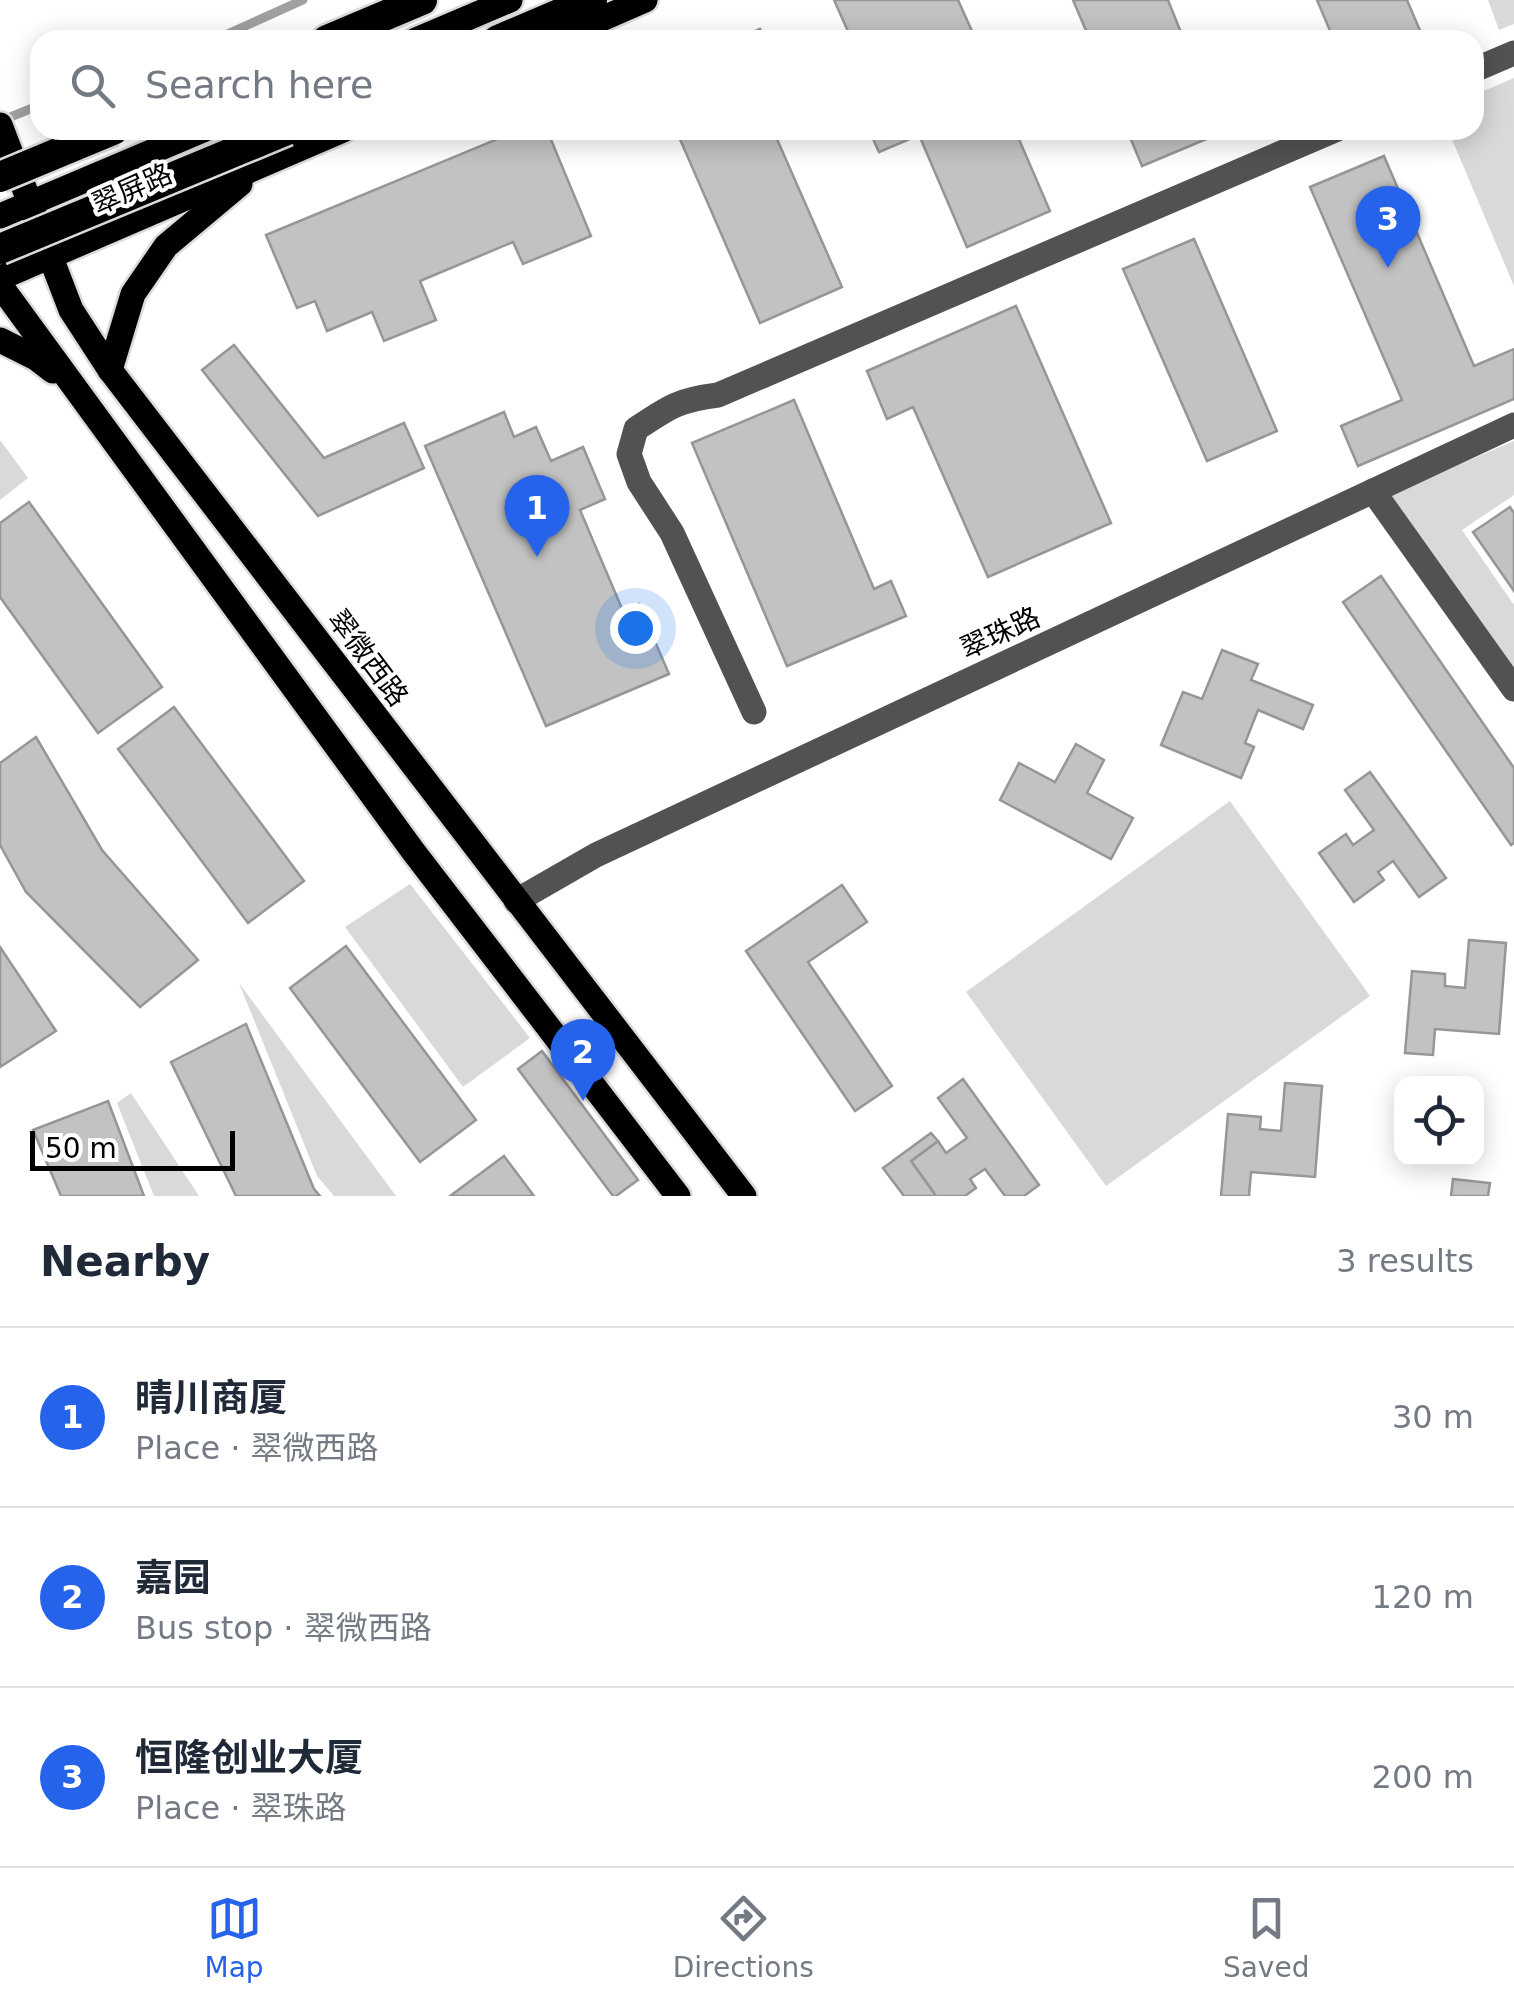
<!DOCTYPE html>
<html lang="en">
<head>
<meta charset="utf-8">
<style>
  :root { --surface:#fff; --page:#f6f6f7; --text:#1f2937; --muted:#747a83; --line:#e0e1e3; --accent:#2563eb }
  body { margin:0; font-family:"DejaVu Sans","Noto Sans SC",sans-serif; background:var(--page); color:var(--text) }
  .controls { position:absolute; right:30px; bottom:30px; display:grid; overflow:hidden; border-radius:20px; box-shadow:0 5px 25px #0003 }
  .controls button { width:90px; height:90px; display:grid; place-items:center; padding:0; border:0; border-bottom:2px solid var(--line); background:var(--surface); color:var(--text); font:50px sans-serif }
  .scale { position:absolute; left:30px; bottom:25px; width:205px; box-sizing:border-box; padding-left:10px; border:5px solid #000; border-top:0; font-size:28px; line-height:35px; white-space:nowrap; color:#000; -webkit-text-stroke:8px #fff; paint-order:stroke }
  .you { position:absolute; left:635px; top:628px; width:35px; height:35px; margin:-25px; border:8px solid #fff; border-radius:50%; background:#1a73e8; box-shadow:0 0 0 15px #1a73e833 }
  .badge { display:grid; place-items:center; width:65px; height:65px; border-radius:50%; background:var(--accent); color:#fff; font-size:32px; font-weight:700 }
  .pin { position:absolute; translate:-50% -82px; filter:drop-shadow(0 2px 5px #0008) }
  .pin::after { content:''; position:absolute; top:52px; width:35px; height:30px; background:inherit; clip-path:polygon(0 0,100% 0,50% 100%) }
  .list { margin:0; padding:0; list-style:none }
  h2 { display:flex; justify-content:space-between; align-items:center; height:130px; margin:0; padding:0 40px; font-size:42px }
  h2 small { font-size:32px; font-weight:400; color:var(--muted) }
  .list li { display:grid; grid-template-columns:65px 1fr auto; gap:30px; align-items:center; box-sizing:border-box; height:180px; padding:0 40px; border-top:2px solid var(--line) }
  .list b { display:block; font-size:38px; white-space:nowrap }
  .list p { margin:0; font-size:32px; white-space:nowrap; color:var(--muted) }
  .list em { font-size:32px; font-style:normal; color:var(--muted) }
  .icon { flex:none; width:55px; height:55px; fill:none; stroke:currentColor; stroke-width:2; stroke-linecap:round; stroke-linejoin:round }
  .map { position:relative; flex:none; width:1514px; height:1196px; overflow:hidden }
  .search { position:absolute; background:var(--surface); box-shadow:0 5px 25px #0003; left:30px; right:30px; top:30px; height:110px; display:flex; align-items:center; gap:25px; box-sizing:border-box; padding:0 35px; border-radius:30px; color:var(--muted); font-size:38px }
  .sheet { height:670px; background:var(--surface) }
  nav { display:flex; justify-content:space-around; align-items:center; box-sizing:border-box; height:140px; border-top:2px solid var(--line); background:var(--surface); font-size:28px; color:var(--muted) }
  nav a { display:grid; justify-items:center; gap:5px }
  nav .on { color:var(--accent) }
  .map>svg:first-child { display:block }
  .green { fill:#d9d9d9 }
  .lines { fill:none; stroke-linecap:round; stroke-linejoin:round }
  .stream { stroke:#a0a0a0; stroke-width:9 }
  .building { fill:#c2c2c2; stroke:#969696; stroke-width:2.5 }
  .major-casing { stroke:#dbdbdb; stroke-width:30 }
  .highway-casing { stroke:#dbdbdb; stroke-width:35 }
  .minor { stroke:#525252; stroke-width:25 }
  .major { stroke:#000; stroke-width:25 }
  .highway { stroke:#000; stroke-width:30 }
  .highway-bridge-casing { stroke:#dbdbdb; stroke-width:35; stroke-linecap:butt }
  .highway-bridge { stroke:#000; stroke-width:30 }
  .labels { text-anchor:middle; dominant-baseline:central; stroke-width:8; stroke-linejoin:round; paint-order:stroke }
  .street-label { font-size:28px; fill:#000; stroke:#fff }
</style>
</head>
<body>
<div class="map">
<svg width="1514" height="1196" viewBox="0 0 1514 1196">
  <rect width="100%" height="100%" fill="#fff"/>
  <g class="green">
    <path d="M 1488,0 L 1514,0 L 1514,24 L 1499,30 Z"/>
    <path d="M 1514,78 L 1514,286 L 1448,130 L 1474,130 L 1474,95 Z"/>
    <path d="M 0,440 L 28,478 L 0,500 Z"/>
    <path d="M 1514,441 L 1514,495 L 1462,530 L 1514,605 L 1514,671 L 1390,494 Z"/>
    <path d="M 1230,801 L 1370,996 L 1106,1186 L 966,992 Z"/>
    <path d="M 410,884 L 530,1038 L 463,1087 L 345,927 Z"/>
    <path d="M 239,983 L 396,1196 L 334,1196 L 317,1176 Z"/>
    <path d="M 131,1093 L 199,1196 L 154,1196 L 117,1103 Z"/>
  </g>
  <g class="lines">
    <g class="stream">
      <path d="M 214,40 L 303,0"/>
      <path d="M 3,120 L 40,105"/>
    </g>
  </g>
  <g class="building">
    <path d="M 834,0 L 958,0 L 976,40 L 847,40 L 851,38 Z"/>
    <path d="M 1073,0 L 1168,0 L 1184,40 L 1090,40 Z"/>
    <path d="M 1317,0 L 1407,0 L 1424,40 L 1334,40 Z"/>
    <path d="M 760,29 L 765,40 L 735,40 Z"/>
    <path d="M 519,130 L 547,130 L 591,236 L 523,264 L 513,242 L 420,281 L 436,320 L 384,341 L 372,312 L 327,331 L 315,301 L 297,308 L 266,235 Z"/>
    <path d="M 676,130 L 773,130 L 842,287 L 760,323 Z"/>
    <path d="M 869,130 L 1015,130 L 1050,211 L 967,247 L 919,135 L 879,152 Z"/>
    <path d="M 1127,130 L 1222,130 L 1223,132 L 1142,166 Z"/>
    <path d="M 1384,156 L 1474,366 L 1514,349 L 1514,399 L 1358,466 L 1341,426 L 1402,400 L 1310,187 Z"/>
    <path d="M 1194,239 L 1277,431 L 1207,461 L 1123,269 Z"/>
    <path d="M 1016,306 L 1111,523 L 988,577 L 913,407 L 887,419 L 867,371 Z"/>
    <path d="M 234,345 L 324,458 L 404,423 L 424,468 L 318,516 L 202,370 Z"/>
    <path d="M 794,400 L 874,589 L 891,581 L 906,616 L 787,666 L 692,443 Z"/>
    <path d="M 504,412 L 514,437 L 536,427 L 551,461 L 583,447 L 605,499 L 580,510 L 623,611 L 639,604 L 669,674 L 546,726 L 425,446 Z"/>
    <path d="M 29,502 L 162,687 L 98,733 L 0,597 L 0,523 Z"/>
    <path d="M 1510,507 L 1514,513 L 1514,591 L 1473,532 Z"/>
    <path d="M 1381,576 L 1514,768 L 1514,843 L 1511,845 L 1343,602 Z"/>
    <path d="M 1222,650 L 1258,664 L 1251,680 L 1313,705 L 1303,729 L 1258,710 L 1245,743 L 1254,747 L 1241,778 L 1161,745 L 1183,692 L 1202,699 Z"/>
    <path d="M 174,707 L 304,881 L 248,923 L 118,749 Z"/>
    <path d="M 36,737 L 102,850 L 198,960 L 140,1007 L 26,892 L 0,845 L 0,763 Z"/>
    <path d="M 1076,744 L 1104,760 L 1087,793 L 1133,818 L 1111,859 L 1000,800 L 1019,763 L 1055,782 Z"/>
    <path d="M 1370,772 L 1446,878 L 1419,897 L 1393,861 L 1378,872 L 1384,880 L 1354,902 L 1319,853 L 1346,834 L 1353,845 L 1374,830 L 1345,790 Z"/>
    <path d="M 842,885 L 867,922 L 808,962 L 892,1086 L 855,1111 L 746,951 Z"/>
    <path d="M 1469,940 L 1506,943 L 1499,1034 L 1435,1029 L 1433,1055 L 1405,1053 L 1412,971 L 1445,974 L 1445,986 L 1465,988 Z"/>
    <path d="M 346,946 L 476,1120 L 420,1162 L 290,988 Z"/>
    <path d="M 0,947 L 56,1031 L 0,1067 Z"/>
    <path d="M 246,1024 L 314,1189 L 320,1196 L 236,1196 L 171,1062 Z"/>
    <path d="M 542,1051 L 638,1180 L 616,1196 L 613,1196 L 518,1069 Z"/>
    <path d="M 963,1079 L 1039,1185 L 1024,1196 L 1005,1196 L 985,1169 L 970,1179 L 976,1188 L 965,1196 L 936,1196 L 911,1161 L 938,1141 L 946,1153 L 967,1138 L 938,1098 Z"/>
    <path d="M 1285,1083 L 1322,1086 L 1315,1177 L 1251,1172 L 1249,1196 L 1221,1196 L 1228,1114 L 1261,1117 L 1260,1129 L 1281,1131 Z"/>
    <path d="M 108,1101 L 144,1196 L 61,1196 L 33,1130 Z"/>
    <path d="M 931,1133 L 938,1141 L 911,1161 L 936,1196 L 904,1196 L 883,1168 Z"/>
    <path d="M 504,1156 L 534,1196 L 450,1196 Z"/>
    <path d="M 1453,1179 L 1490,1183 L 1488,1196 L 1451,1196 Z"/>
  </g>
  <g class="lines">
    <g class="major-casing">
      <g id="major">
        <path d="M 416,40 L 510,0"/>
        <path d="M 553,40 L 645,0"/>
        <path d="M 0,125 L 71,310 L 110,370 L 744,1196"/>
        <path d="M 0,216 L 203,130"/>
        <path d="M 0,278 L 343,130"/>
        <path d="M 0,285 L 413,851 L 678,1196"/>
        <path d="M 0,340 L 36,358 L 53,371"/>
        <path d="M 110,370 L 133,294 L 166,246 L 240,184"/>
      </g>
    </g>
    <g class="highway-casing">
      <g id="highway">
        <path d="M 327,40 L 422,0"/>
        <path d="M 498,40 L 592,0"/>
      </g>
    </g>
    <g class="minor">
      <path d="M 1474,70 L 1514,53"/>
      <path d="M 1373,491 L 1514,689"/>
      <path d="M 754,712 L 672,533 L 639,482 L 629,454 L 636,429 C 669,407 678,400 718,395 L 1335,130"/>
      <path d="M 516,901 L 596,855 L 1514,425"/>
    </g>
    <use href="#major" class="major"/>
    <use href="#highway" class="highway"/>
    <g class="highway-bridge-casing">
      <g id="highway-bridge">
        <path d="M 0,177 L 113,130"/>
        <path d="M 0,249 L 287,130"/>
      </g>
    </g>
    <use href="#highway-bridge" class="highway-bridge"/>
  </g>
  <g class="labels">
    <g class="street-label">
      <text transform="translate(132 189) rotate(-24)">翠屏路</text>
      <text transform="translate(1000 633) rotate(-25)">翠珠路</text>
      <text transform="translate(368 658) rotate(53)">翠微西路</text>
    </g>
  </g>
</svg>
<div class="controls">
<button><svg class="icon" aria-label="locate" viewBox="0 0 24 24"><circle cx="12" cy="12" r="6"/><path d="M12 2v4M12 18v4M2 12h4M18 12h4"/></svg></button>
</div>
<div class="scale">50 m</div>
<div class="you"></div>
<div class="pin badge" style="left:537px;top:557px">1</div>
<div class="pin badge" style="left:583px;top:1101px">2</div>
<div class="pin badge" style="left:1388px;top:268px">3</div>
<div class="search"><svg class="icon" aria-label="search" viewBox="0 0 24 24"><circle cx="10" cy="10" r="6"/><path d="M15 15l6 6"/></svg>Search here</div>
</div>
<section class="sheet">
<h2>Nearby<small>3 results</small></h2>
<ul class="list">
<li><span class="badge">1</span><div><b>晴川商厦</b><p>Place · 翠微西路</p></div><em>30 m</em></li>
<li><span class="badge">2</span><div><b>嘉园</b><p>Bus stop · 翠微西路</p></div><em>120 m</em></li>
<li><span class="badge">3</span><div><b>恒隆创业大厦</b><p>Place · 翠珠路</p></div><em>200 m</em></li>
</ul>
</section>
<nav>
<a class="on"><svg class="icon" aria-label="map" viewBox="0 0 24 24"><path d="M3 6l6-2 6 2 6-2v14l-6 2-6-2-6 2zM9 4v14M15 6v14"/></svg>Map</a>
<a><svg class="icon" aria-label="directions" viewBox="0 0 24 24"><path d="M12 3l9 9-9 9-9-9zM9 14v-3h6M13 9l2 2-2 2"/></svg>Directions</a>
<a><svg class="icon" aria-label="saved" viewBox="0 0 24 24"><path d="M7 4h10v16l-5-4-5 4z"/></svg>Saved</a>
</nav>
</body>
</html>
